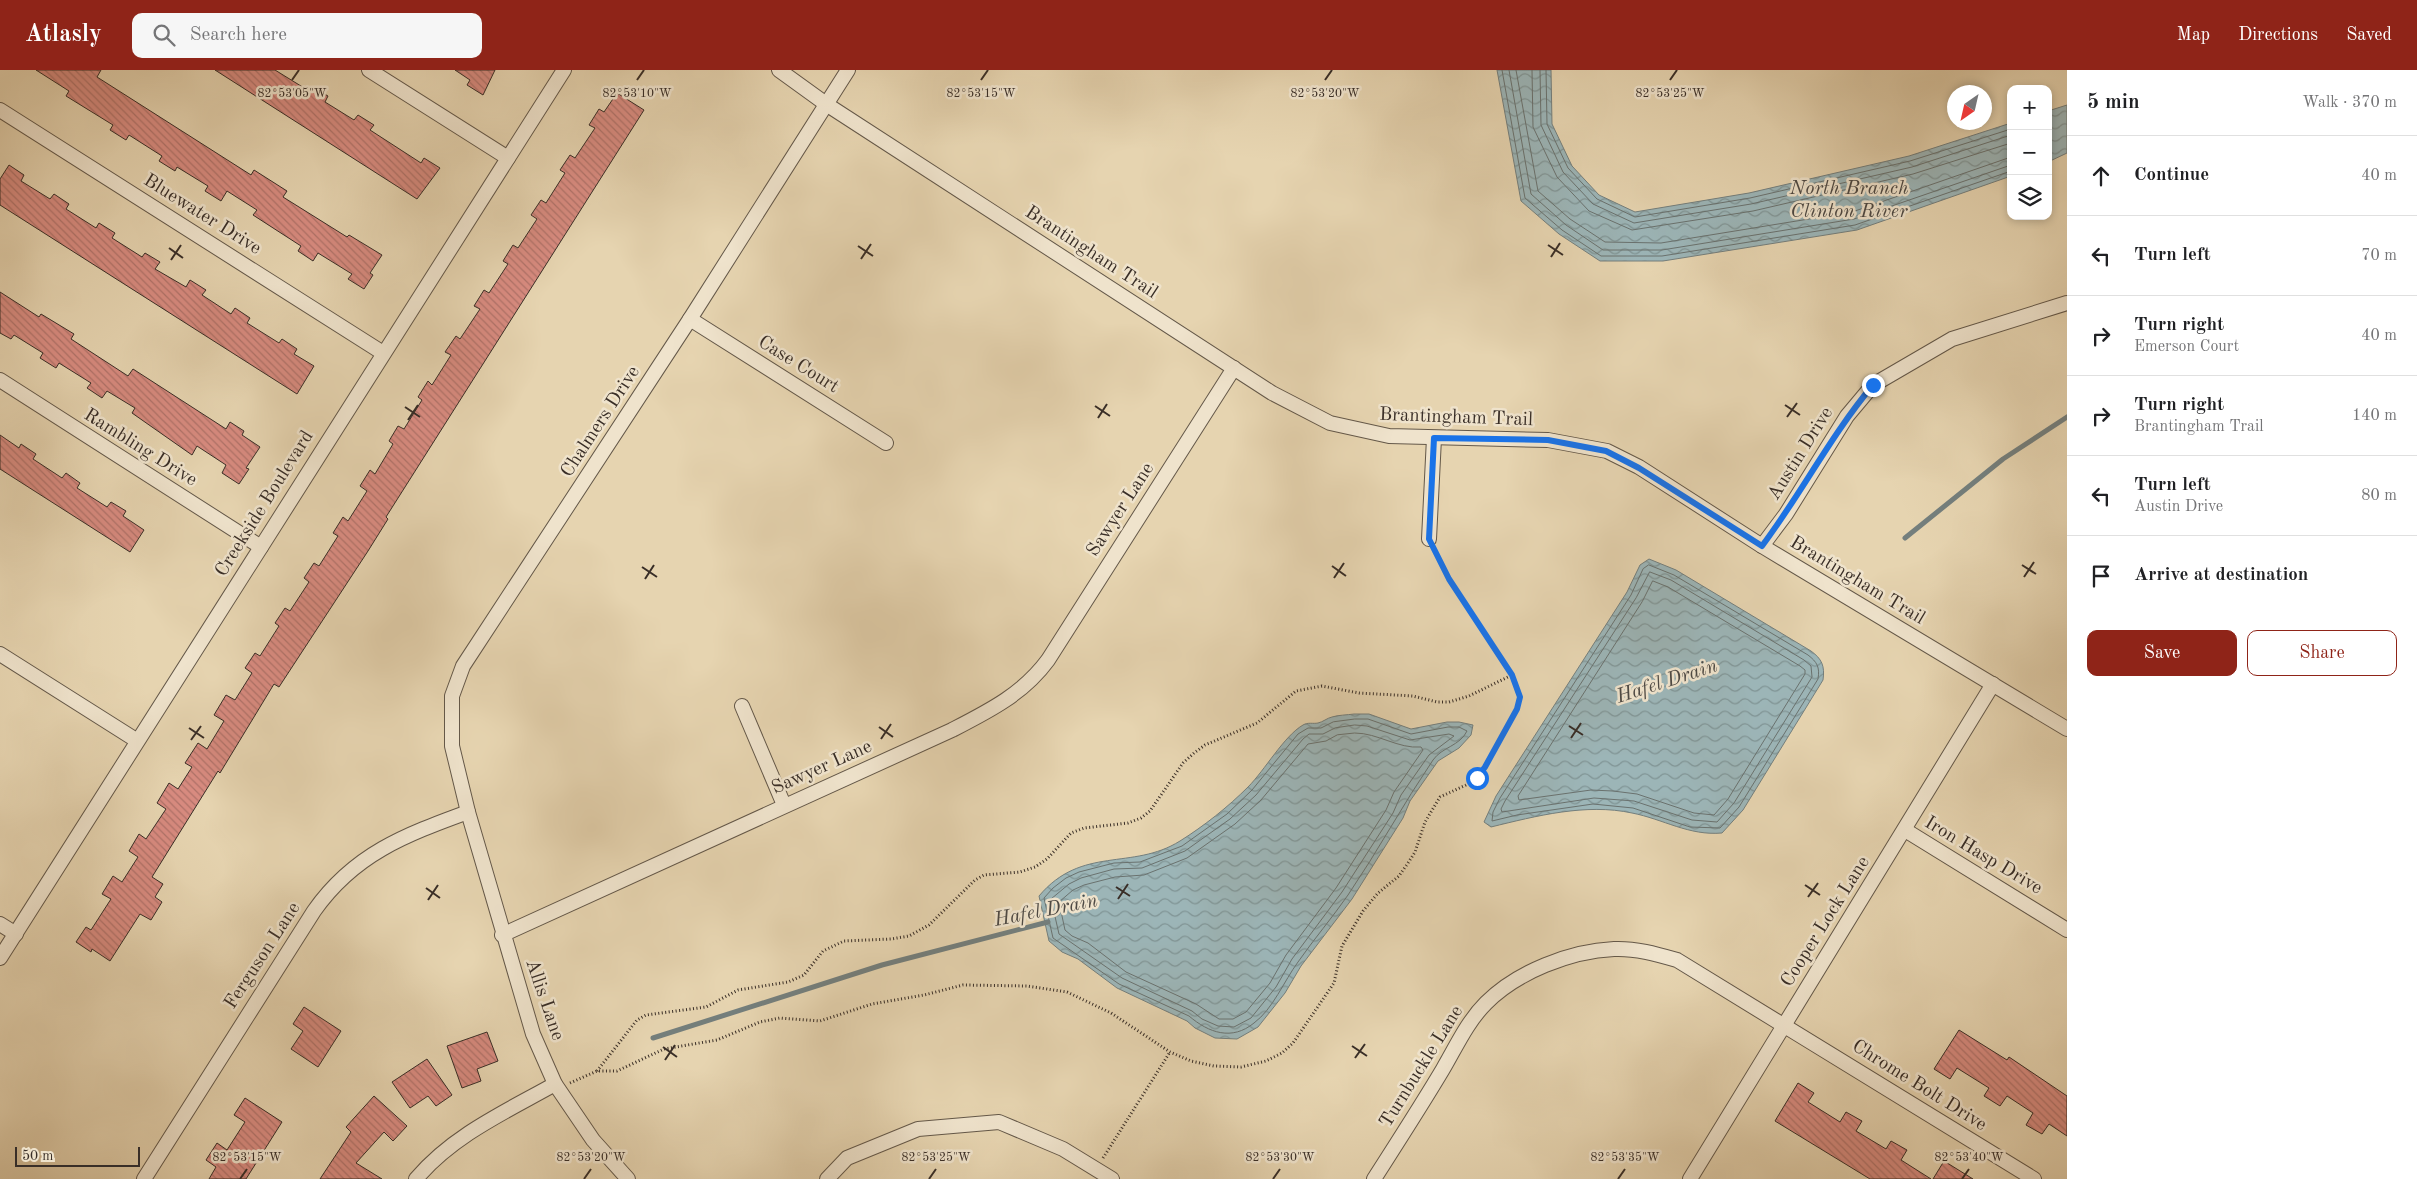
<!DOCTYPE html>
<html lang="en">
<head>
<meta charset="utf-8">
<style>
  :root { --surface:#fff; --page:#f6f6f6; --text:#202124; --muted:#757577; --line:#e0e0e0; --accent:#8f2418 }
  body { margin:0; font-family:"Old Standard TT",serif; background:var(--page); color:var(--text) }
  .controls { position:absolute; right:15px; top:15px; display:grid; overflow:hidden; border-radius:10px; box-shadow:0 2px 8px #0003 }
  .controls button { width:45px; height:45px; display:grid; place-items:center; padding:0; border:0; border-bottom:1px solid var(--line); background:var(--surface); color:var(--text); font:25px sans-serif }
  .compass { position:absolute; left:1947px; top:15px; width:45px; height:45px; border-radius:50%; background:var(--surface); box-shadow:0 2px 8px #0003; rotate:214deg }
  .scale { position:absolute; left:15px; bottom:12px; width:125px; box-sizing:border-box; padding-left:5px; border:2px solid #392e27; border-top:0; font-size:14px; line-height:18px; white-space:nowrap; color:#392e27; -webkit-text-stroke:4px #efe3cc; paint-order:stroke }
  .stop { position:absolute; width:15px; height:15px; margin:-11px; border:4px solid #1a73e8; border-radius:50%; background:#fff }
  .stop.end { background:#1a73e8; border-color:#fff; box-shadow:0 1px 5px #0008 }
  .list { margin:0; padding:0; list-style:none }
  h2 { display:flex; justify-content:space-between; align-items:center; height:65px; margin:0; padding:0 20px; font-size:21px }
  h2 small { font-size:16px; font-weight:400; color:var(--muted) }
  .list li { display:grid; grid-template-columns:32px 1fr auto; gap:15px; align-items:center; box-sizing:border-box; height:80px; padding:0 20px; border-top:1px solid var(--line) }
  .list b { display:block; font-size:19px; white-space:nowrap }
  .list p { margin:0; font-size:16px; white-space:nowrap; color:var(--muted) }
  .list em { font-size:16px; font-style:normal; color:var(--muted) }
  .actions { display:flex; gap:10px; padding:15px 20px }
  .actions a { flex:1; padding:11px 0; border:1px solid var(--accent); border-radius:10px; text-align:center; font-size:18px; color:var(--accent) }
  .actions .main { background:var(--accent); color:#fff }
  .icon { flex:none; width:28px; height:28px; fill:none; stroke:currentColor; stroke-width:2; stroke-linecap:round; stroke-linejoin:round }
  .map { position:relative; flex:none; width:2067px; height:1109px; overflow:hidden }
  header { display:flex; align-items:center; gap:30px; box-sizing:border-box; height:70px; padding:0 25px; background:var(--accent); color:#fff }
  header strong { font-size:24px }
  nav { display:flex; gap:28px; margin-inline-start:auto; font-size:18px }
  .search { width:350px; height:45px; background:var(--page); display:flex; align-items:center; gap:12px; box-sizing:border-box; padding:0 18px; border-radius:10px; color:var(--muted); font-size:19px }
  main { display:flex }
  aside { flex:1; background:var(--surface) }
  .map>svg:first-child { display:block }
  .water { fill:url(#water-waves); stroke:#747f7d }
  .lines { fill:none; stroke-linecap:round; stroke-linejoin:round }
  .shore { stroke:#6a726f; stroke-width:1 }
  .stream { stroke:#747f7d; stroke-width:5 }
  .building { fill:url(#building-back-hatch); stroke:#392e27 }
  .street-casing { stroke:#645849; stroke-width:16 }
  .path { stroke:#392e27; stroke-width:3; stroke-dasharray:1 2.5; stroke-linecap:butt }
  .street { stroke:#efe3cc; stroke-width:14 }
  .route { stroke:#1a73e8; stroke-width:6 }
  .ticks { fill:none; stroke:#392e27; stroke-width:2 }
  .labels { text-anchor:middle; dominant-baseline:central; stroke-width:5; stroke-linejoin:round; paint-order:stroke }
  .street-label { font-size:19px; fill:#392e27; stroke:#efe3cc }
  .water-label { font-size:20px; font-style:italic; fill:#4d4944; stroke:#efe3cc }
  .ticks-label { font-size:12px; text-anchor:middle; fill:#392e27; stroke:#efe3cc; stroke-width:5; stroke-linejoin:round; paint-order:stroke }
</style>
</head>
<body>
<header>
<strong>Atlasly</strong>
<div class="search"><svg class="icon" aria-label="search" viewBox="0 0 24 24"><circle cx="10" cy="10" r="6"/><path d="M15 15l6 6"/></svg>Search here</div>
<nav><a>Map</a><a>Directions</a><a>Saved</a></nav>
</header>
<main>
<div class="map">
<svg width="2067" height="1109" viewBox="0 0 2067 1109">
  <defs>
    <pattern id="water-waves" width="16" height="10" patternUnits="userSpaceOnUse" patternTransform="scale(1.25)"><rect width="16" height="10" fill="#9cb5b7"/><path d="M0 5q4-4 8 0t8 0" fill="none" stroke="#809495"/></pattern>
    <pattern id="building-back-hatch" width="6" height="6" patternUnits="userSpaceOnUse" patternTransform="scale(1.25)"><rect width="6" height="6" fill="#d88b80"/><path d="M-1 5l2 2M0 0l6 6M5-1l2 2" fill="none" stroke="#b07269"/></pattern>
  </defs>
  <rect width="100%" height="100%" fill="#e6d4b0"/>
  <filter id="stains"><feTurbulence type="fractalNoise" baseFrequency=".004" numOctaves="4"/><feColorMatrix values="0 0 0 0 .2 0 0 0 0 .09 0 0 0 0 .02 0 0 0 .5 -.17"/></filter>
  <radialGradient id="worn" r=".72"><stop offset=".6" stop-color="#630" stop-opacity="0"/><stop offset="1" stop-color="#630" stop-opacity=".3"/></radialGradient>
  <g class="water">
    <path d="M 1497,0 L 1551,0 L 1552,54 L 1572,96 L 1599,125 L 1635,142 L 1749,123 L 1909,86 L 2011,53 L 2011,106 L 1857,160 L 1663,191 L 1600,191 L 1559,164 L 1521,131 Z"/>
    <path d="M 2067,35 L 2067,83 L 2048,92 L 2048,41 Z"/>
    <path d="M 1649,489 L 1676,500 L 1811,581 C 1822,589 1825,596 1823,610 L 1743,740 L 1722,763 C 1689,766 1663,749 1632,743 C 1586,733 1536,746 1491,757 L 1484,752 L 1496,726 L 1627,522 L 1640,495 Z"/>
    <path d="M 1354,644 L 1369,644 L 1411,659 L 1447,652 L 1459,652 L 1473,655 L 1471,665 L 1459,678 L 1438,691 L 1410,731 L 1403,748 L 1352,829 L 1301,896 L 1285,923 L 1258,957 L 1237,969 L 1215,968 L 1195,958 L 1187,951 L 1117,918 L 1078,889 L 1062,882 L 1049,871 L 1039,826 C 1082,775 1132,801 1180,771 C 1204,756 1228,737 1248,717 C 1265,700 1284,666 1303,655 C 1308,652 1313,654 1318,653 C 1323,652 1327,648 1332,647 C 1338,645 1347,645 1354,644 Z"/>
  </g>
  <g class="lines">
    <g class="shore">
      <path d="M 1502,0 L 1525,128 L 1562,160 L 1601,186 L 1662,186 L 1855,155 L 2011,101"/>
      <path d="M 1509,0 L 1531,124 L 1566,155 L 1603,180 L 1662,180 L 1854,149 L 2011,95"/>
      <path d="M 1516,0 L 1538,121 L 1570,149 L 1605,172 L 1661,173 L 1852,142 L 2011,87"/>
      <path d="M 1532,0 L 1533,57 L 1557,107 L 1589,141 L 1632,160 L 1753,141 L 1913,104 L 2011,73"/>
      <path d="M 1540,0 L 1541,55 L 1563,102 L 1593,134 L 1634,153 L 1751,134 L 1912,97 L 2011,65"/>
      <path d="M 1546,0 L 1547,54 L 1568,98 L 1597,129 L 1635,147 L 1750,128 L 1910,91 L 2011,59"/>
      <path d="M 1649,495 L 1674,505 L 1808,585 C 1817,592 1820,597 1818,609 L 1739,737 L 1720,758 L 1690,757 L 1633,738 L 1593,734 L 1517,745 L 1492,751 L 1493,742 L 1500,728 L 1631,525 L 1643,499 Z"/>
      <path d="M 1650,502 L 1671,510 L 1804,590 L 1811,596 L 1812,607 L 1734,733 L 1717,752 L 1692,750 L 1634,731 L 1594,728 L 1502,742 L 1501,739 L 1505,731 L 1636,528 Z"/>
      <path d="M 1653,511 L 1668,517 L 1800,596 L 1805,600 L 1805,604 L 1728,729 L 1714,745 L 1694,743 L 1637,724 L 1613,721 L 1591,720 L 1519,730 L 1518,726 L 1642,532 Z"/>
      <path d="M 1355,649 L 1368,649 L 1411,664 L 1448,657 L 1459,657 L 1467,661 C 1460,676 1442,677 1433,690 C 1403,734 1378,781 1348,825 C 1332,848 1314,869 1298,892 C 1284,911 1273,939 1254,953 C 1232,971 1209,963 1189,946 L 1119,914 L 1053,868 L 1044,828 L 1053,818 L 1066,808 L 1079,802 L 1114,793 L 1140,792 L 1182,776 L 1227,744 L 1252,720 L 1298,664 L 1308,658 L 1321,658 L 1333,652 Z"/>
      <path d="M 1355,655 L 1367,656 L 1410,670 L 1449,664 L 1454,666 L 1429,685 L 1401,725 L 1393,743 L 1342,822 L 1292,889 L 1276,917 L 1251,948 L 1234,957 L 1218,956 L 1202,949 L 1192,941 L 1122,908 L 1059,864 L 1051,829 L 1069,814 L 1081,808 L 1114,799 L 1142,798 L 1185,781 L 1230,749 L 1256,725 L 1303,669 L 1309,664 L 1323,664 L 1335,658 Z"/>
      <path d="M 1355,663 C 1378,663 1398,679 1421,677 L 1423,680 L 1394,722 L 1386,740 L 1336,818 L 1286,885 L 1270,913 L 1246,942 L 1233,949 L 1219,949 L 1196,934 L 1126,902 L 1088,873 L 1072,866 L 1065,860 L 1059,832 L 1073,820 L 1084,815 L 1115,807 L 1144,805 L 1187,788 L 1235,754 L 1261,730 L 1308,674 L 1326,671 L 1337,665 Z"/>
    </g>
    <g class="stream">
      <path d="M 1905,468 L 2003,389 L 2067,347"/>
      <path d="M 653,968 L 882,895 L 1048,852"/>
    </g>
  </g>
  <g class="building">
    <path d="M 36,0 L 101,0 L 97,7 L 251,105 L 254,100 L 287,121 L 283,127 L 347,167 L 349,165 L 382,185 L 370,203 L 373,205 L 364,219 L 348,209 L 352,204 L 318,183 L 313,191 L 298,181 L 301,176 L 253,145 L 257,140 L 227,121 L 221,131 L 205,121 L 208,116 L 177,97 L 175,101 L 159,91 L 162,86 L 129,65 L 126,70 L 110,60 L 113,55 L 66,26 L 69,21 Z"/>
    <path d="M 215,0 L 275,0 L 309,21 L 312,17 L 328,26 L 325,32 L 354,50 L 358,45 L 374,55 L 370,60 L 421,93 L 424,88 L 440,98 L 417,129 Z"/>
    <path d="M 455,0 L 495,0 L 483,25 L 467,15 L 470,10 Z"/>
    <path d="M 617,23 L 644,40 L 386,447 L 388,449 L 368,481 L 279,617 L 274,614 L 220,703 L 218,701 L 152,807 L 163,814 L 155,827 L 162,832 L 151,850 L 140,844 L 110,891 L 92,879 L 91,882 L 76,872 L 86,857 L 91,860 L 111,829 L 102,824 L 113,806 L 122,812 L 138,787 L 129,781 L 139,764 L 146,769 L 166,739 L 157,733 L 169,713 L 178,719 L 192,697 L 185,693 L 198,673 L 207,679 L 224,651 L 214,645 L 226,625 L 235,630 L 252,603 L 245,598 L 255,583 L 260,586 L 279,556 L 275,553 L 285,538 L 290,541 L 309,512 L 304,508 L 314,493 L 319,496 L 338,466 L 333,463 L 343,447 L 348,451 L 367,421 L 360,416 L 370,400 L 375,404 L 393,374 L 389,371 L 398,356 L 404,359 L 422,330 L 418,327 L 428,311 L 432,315 L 451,285 L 445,282 L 456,266 L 460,269 L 480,239 L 474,236 L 484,220 L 489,223 L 508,194 L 503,191 L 513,175 L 518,178 L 537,149 L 531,145 L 541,130 L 546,133 L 565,103 L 560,100 L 570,85 L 575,88 L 595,58 L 589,55 L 599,39 L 604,42 Z"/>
    <path d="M 9,95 L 24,105 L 21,111 L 50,129 L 54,124 L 69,134 L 66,139 L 96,158 L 99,153 L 115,163 L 112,168 L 142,187 L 145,183 L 160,192 L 155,199 L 186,217 L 190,210 L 206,220 L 202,225 L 231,244 L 235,238 L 250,248 L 247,253 L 279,273 L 282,269 L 297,279 L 294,284 L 314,296 L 297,324 L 0,135 L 0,109 Z"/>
    <path d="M 0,222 L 39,247 L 41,244 L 74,264 L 71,269 L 128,306 L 133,299 L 226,359 L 230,352 L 244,361 L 242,365 L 260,377 L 246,398 L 249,399 L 239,414 L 222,403 L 226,395 L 197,376 L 192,385 L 132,343 L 135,338 L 107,321 L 102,328 L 87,318 L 91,313 L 59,293 L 56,298 L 40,288 L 43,283 L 14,265 L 11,269 L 0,263 Z"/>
    <path d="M 0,365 L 19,378 L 21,374 L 36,384 L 33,389 L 62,408 L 66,403 L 80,413 L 77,418 L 107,437 L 111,432 L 126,441 L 123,446 L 144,460 L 130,482 L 0,399 Z"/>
    <path d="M 304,937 L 341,961 L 318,997 L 291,979 L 303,961 L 293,954 Z"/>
    <path d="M 1959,960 L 2007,990 L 2009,987 L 2067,1026 L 2067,1066 L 2049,1054 L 2042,1064 L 2026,1055 L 2033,1043 L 2007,1026 L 2000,1036 L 1984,1026 L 1989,1018 L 1957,998 L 1950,1009 L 1934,999 Z"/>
    <path d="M 487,962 L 498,991 L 477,999 L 481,1011 L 462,1018 L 447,976 Z"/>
    <path d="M 427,989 L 452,1025 L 436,1036 L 428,1026 L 410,1038 L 392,1012 Z"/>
    <path d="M 1798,1013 L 1814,1023 L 1808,1032 L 1840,1052 L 1846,1042 L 1862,1051 L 1856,1061 L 1886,1079 L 1891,1071 L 1907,1080 L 1901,1090 L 1931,1109 L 1870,1109 L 1775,1051 Z"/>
    <path d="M 374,1026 L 407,1056 L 393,1071 L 384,1062 L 356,1093 L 382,1109 L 320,1109 L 351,1062 L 346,1057 Z"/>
    <path d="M 245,1028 L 282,1052 L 246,1109 L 209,1109 L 216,1097 L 206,1090 L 217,1073 L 227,1080 L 245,1052 L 234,1045 Z"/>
    <path d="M 1944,1091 L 1973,1109 L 1933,1109 Z"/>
  </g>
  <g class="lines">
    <g class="street-casing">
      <g id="street">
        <path d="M 369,0 L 508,88"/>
        <path d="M 779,0 L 826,34 L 1272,323 L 1330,353 L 1389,366 L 1548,370 L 1607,381 L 1639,397 L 1762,476 L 2067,659"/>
        <path d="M 0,40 L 383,283"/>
        <path d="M 690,249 L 886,373"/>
        <path d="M 0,310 L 261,477"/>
        <path d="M 1429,469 L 1434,368"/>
        <path d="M 1762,476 L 1786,444 L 1847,346 L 1873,315 L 1952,269 L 2067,233"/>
        <path d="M 0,584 L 136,670"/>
        <path d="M 742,636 L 784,735"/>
        <path d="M 1905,760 L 2067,860"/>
        <path d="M 0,854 L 16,864"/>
        <path d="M 502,865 L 952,660 C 989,641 1023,624 1048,590 L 1234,298"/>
        <path d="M 0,888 L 564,0"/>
        <path d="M 144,1109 L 314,841 C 354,784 405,765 468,742"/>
        <path d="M 416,1109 C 453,1065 507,1041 555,1014"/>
        <path d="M 628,1109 L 593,1070 L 555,1014 L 533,964 L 468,742 L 452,676 L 452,626 L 463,596 L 690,249 L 848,0"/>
        <path d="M 827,1109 L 847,1088 L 918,1059 L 999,1052 L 1063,1079 L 1112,1109"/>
        <path d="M 1374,1109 C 1397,1073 1421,1036 1443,999 C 1456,977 1467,952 1486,933 C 1517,902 1570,881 1614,879 C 1635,878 1656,884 1677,890 L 2034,1109"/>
        <path d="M 1690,1109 L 1993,614"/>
      </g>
    </g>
    <g class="path">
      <path d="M 597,1001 L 637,950 L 646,945 L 706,937 L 738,920 L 788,912 L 804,905 L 823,881 L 844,871 L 891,869 L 909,866 L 929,855 L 975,810 L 984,805 L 1020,802 L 1035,797 L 1047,789 L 1071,763 L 1084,758 L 1128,753 L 1141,748 L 1150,741 L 1183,693 L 1194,683 L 1205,675 L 1257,653 L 1296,621 L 1322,616 L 1359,623 L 1413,626 L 1437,632 L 1449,632 L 1469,626 L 1512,605"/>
      <path d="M 570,1013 L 597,1001 L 617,1001 L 664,979 L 717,970 L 760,952 L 780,948 L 820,951 L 872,934 L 924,925 L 963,915 L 1027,916 L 1067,922 L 1111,943 L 1170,982 L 1191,991 L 1214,996 L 1241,997 L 1266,991 L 1282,983 L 1293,973 L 1334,913 L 1342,876 L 1363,841 L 1378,823 L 1399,806 L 1408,793 L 1415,782 L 1425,752 L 1440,727 L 1466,715 L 1477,708 L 1485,697 L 1517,639 L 1519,627 L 1512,605 L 1449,509 L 1436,482"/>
      <path d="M 1103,1088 L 1170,982"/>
    </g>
    <use href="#street" class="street"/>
  </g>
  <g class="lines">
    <path class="route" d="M 1477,708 L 1485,697 L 1517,639 L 1520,627 L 1512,605 L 1449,509 L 1429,469 L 1434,368 L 1548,370 L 1606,381 L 1639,398 L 1762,476 C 1801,424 1831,365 1873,315"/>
  </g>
  <path class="ticks" d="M 292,10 L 299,0M 637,10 L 644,0M 981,10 L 988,0M 1325,10 L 1332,0M 1670,10 L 1677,0M 1548,175 L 1563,185M 858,176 L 873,186M 169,178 L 183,188M 1551,187 L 1560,173M 861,189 L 871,174M 171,190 L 181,175M 1785,335 L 1800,345M 1095,336 L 1110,346M 405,337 L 420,347M 1787,347 L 1797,333M 1098,348 L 1107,334M 408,350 L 418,335M 2022,495 L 2036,504M 1332,496 L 1346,506M 642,497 L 657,507M 2024,507 L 2034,492M 1334,508 L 1344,493M 645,509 L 654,495M 1569,656 L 1583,665M 879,657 L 893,667M 189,658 L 204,668M 1571,668 L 1581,653M 881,669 L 891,654M 191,670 L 201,656M 1805,815 L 1820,825M 1116,817 L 1130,826M 426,818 L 440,828M 1808,827 L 1818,813M 1118,829 L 1128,814M 428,830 L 438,815M 1352,976 L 1367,986M 663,977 L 677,987M 1355,988 L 1365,974M 665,990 L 675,975M 240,1109 L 247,1099M 584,1109 L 591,1099M 929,1109 L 936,1099M 1273,1109 L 1280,1099M 1618,1109 L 1625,1099M 1962,1109 L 1969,1099"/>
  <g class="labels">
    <g class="street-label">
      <text transform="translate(202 145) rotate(32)">Bluewater Drive</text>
      <text transform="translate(1091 183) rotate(33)">Brantingham Trail</text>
      <text transform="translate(798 295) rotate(32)">Case Court</text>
      <text transform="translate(1456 348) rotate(2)">Brantingham Trail</text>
      <text transform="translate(601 352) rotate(-57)">Chalmers Drive</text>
      <text transform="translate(140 378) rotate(32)">Rambling Drive</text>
      <text transform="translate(1801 384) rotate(-58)">Austin Drive</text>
      <text transform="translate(265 434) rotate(-58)">Creekside Boulevard</text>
      <text transform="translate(1121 440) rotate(-57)">Sawyer Lane</text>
      <text transform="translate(1857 511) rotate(31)">Brantingham Trail</text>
      <text transform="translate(822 698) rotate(-24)">Sawyer Lane</text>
      <text transform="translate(1983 786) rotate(31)">Iron Hasp Drive</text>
      <text transform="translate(1826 852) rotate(-58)">Cooper Lock Lane</text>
      <text transform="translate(263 886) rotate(-57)">Ferguson Lane</text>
      <text transform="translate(544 930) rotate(71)">Allis Lane</text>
      <text transform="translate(1422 997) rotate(-58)">Turnbuckle Lane</text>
      <text transform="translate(1919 1016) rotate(32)">Chrome Bolt Drive</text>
    </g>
    <g class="water-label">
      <text x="1849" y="119">North Branch<tspan x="1849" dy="23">Clinton River</tspan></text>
      <text transform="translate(1667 612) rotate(-18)">Hafel Drain</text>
      <text transform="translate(1046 841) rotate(-11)">Hafel Drain</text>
    </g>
  </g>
  <g class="ticks-label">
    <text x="292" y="27">82°53'05"W</text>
    <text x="637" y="27">82°53'10"W</text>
    <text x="981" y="27">82°53'15"W</text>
    <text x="1325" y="27">82°53'20"W</text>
    <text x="1670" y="27">82°53'25"W</text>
    <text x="247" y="1091">82°53'15"W</text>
    <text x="591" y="1091">82°53'20"W</text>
    <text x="936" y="1091">82°53'25"W</text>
    <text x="1280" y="1091">82°53'30"W</text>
    <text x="1625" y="1091">82°53'35"W</text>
    <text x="1969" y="1091">82°53'40"W</text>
  </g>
  <rect width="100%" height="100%" filter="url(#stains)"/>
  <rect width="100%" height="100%" fill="url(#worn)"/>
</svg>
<div class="controls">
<button>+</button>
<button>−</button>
<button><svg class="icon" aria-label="layers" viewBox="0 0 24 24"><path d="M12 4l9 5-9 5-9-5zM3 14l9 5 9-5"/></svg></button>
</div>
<svg class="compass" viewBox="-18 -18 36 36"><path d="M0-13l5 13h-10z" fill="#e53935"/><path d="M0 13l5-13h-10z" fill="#757577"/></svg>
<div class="scale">50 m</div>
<div class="stop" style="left:1477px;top:708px"></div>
<div class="stop end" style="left:1873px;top:315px"></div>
</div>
<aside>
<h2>5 min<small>Walk · 370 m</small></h2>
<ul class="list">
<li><svg class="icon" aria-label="ahead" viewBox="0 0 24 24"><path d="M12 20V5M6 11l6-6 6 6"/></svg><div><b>Continue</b></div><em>40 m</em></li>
<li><svg class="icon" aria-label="left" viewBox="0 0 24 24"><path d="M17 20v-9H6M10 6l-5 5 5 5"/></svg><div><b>Turn left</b></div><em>70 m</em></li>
<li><svg class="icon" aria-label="right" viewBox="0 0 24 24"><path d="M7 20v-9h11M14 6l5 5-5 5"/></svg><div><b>Turn right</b><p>Emerson Court</p></div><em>40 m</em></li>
<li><svg class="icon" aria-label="right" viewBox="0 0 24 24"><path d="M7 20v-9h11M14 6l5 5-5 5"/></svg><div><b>Turn right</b><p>Brantingham Trail</p></div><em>140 m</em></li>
<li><svg class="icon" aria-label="left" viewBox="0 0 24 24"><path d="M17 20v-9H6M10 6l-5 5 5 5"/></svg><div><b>Turn left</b><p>Austin Drive</p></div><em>80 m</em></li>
<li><svg class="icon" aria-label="arrive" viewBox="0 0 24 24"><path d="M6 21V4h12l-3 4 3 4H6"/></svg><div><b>Arrive at destination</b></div></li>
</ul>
<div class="actions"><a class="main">Save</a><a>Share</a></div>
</aside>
</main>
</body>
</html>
